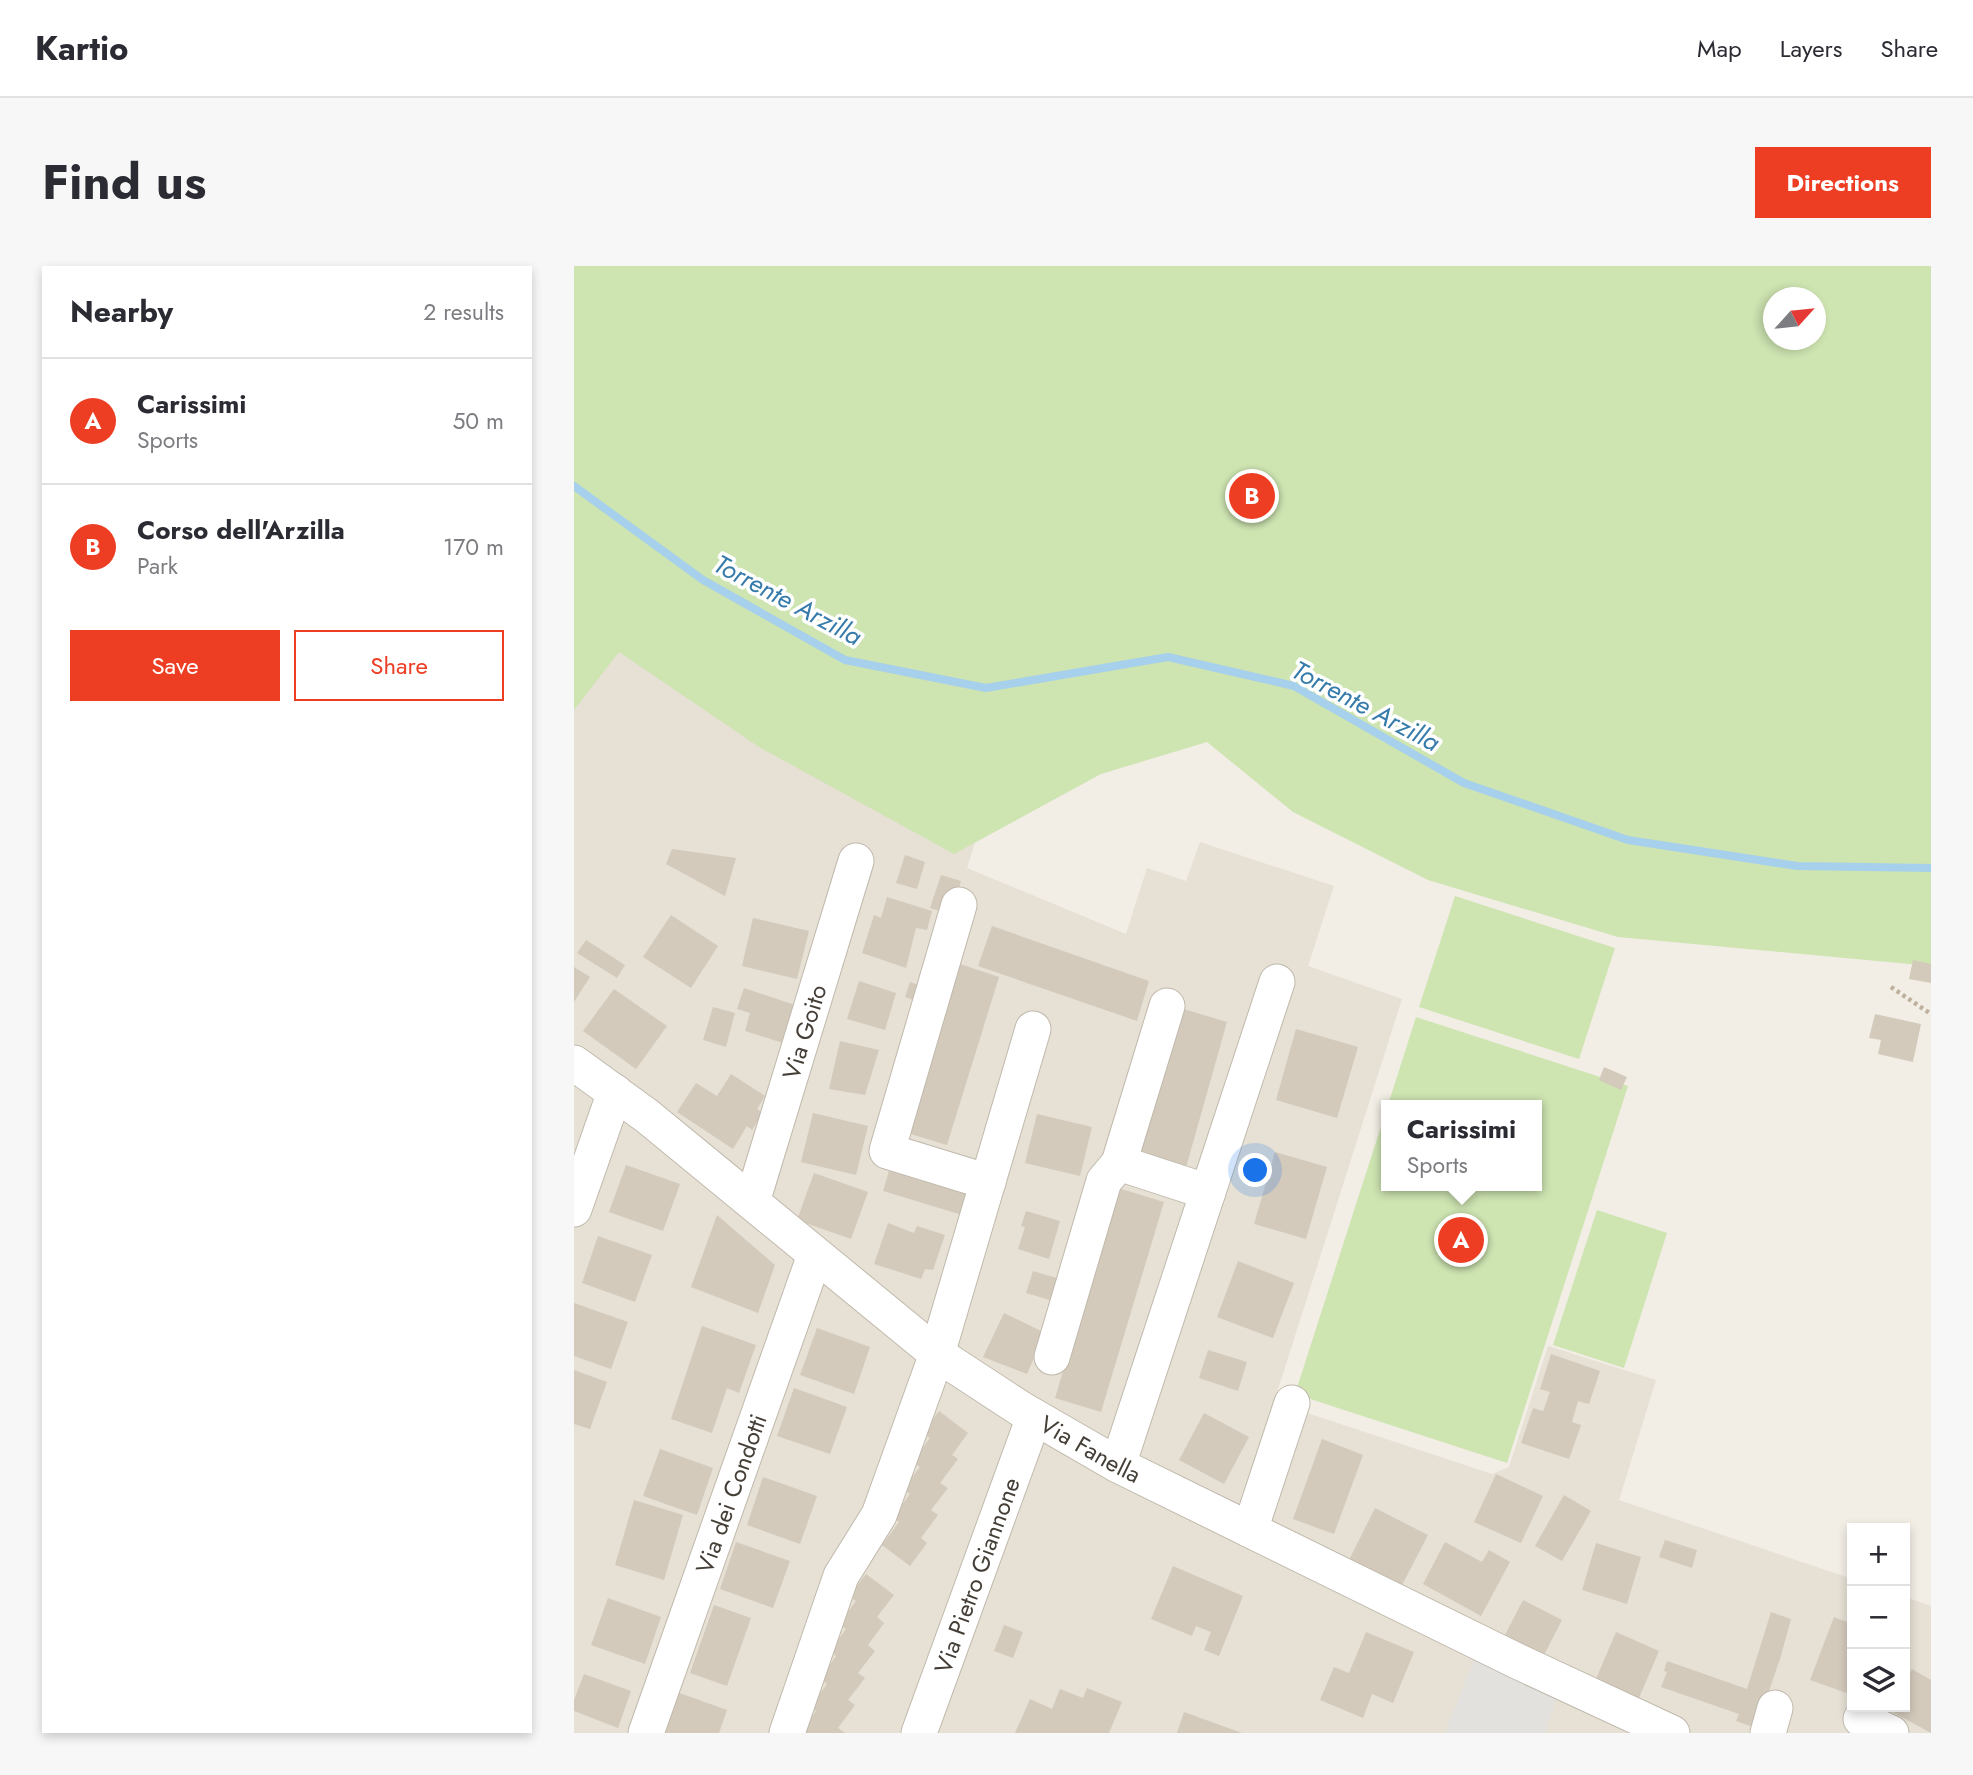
<!DOCTYPE html>
<html lang="en">
<head>
<meta charset="utf-8">
<style>
  :root { --surface:#fff; --page:#f7f7f7; --text:#2b2b33; --muted:#7c7c81; --line:#e1e1e2; --accent:#ed3d23 }
  body { margin:0; font-family:Jost,sans-serif; background:var(--page); color:var(--text) }
  .controls { position:absolute; right:21px; bottom:21px; display:grid; overflow:hidden; border-radius:0px; box-shadow:0 4px 10px #0003 }
  .controls button { width:63px; height:63px; display:grid; place-items:center; padding:0; border:0; border-bottom:2px solid var(--line); background:var(--surface); color:var(--text); font:35px sans-serif }
  .compass { position:absolute; left:1189px; top:21px; width:63px; height:63px; border-radius:50%; background:var(--surface); box-shadow:0 4px 10px #0003; rotate:63deg }
  .you { position:absolute; left:682px; top:905px; width:24px; height:24px; margin:-18px; border:5px solid #fff; border-radius:50%; background:#1a73e8; box-shadow:0 0 0 10px #1a73e833 }
  .badge { display:grid; place-items:center; width:46px; height:46px; border-radius:50%; background:var(--accent); color:#fff; font-size:23px; font-weight:700 }
  .pin { position:absolute; translate:-50% -50%; border:4px solid #fff; box-shadow:0 2px 7px #0006 }
  .popup { position:absolute; left:807px; top:834px; width:161px; height:91px; box-sizing:border-box; display:grid; place-content:center; border-radius:0px; background:var(--surface); filter:drop-shadow(0 2px 5px #0005); font-size:23px; white-space:nowrap; color:var(--muted) }
  .popup b { font-size:26px; color:var(--text) }
  .popup::after { content:''; position:absolute; left:50%; top:100%; margin-left:-14px; border:14px solid transparent; border-top-color:var(--surface) }
  .list { margin:0; padding:0; list-style:none }
  h2 { display:flex; justify-content:space-between; align-items:center; height:91px; margin:0; padding:0 28px; font-size:30px }
  h2 small { font-size:23px; font-weight:400; color:var(--muted) }
  .list li { display:grid; grid-template-columns:46px 1fr auto; gap:21px; align-items:center; box-sizing:border-box; height:126px; padding:0 28px; border-top:2px solid var(--line) }
  .list b { display:block; font-size:26px; white-space:nowrap }
  .list p { margin:0; font-size:23px; white-space:nowrap; color:var(--muted) }
  .list em { font-size:23px; font-style:normal; color:var(--muted) }
  .actions { display:flex; gap:14px; padding:21px 28px }
  .actions a { flex:1; padding:16px 0; border:2px solid var(--accent); border-radius:0px; text-align:center; font-size:24px; color:var(--accent) }
  .actions .main { background:var(--accent); color:#fff }
  .icon { flex:none; width:38px; height:38px; fill:none; stroke:currentColor; stroke-width:2; stroke-linecap:round; stroke-linejoin:round }
  .map { position:relative; flex:none; width:1357px; height:1467px; overflow:hidden; border-radius:0px }
  header { display:flex; align-items:center; gap:42px; box-sizing:border-box; height:98px; padding:0 35px; background:var(--surface); border-bottom:2px solid var(--line) }
  header strong { font-size:33px }
  nav { display:flex; gap:38px; margin-inline-start:auto; font-size:24px }
  .intro { display:flex; align-items:center; justify-content:space-between; box-sizing:border-box; height:168px; padding:0 42px }
  h1 { margin:0; font-size:49px }
  .button { padding:18px 32px; border-radius:0px; background:var(--accent); color:#fff; font-size:24px; font-weight:700 }
  main { display:flex; gap:42px; padding:0 42px }
  aside { flex:1; background:var(--surface); border-radius:0px; box-shadow:0 4px 10px #0003 }
  .map>svg:first-child { display:block }
  .residential { fill:#e6e0d5 }
  .green { fill:#cee4b1; fill-rule:evenodd }
  .parking { fill:#e3e1de }
  .lines { fill:none; stroke-linecap:round; stroke-linejoin:round }
  .stream { stroke:#a6d0eb; stroke-width:8 }
  .building { fill:#d3cabc }
  .minor-casing { stroke:#c0b9ac; stroke-width:37 }
  .path { stroke:#beb19c; stroke-width:4.5; stroke-dasharray:3.5 3.5; stroke-linecap:butt }
  .minor { stroke:#fff; stroke-width:35 }
  .labels { text-anchor:middle; dominant-baseline:central; stroke-width:7; stroke-linejoin:round; paint-order:stroke }
  .street-label { font-size:24px; fill:#443e36; stroke:#fff }
  .water-label { font-size:26px; font-style:italic; fill:#367baa; stroke:#fff }
</style>
</head>
<body>
<header>
<strong>Kartio</strong>
<nav><a>Map</a><a>Layers</a><a>Share</a></nav>
</header>
<div class="intro"><h1>Find us</h1><a class="button">Directions</a></div>
<main>
<aside>
<h2>Nearby<small>2 results</small></h2>
<ul class="list">
<li><span class="badge">A</span><div><b>Carissimi</b><p>Sports</p></div><em>50 m</em></li>
<li><span class="badge">B</span><div><b>Corso dell'Arzilla</b><p>Park</p></div><em>170 m</em></li>
</ul>
<div class="actions"><a class="main">Save</a><a>Share</a></div>
</aside>
<div class="map">
<svg width="1357" height="1467" viewBox="0 0 1357 1467">
  <rect width="100%" height="100%" fill="#f2eee6"/>
  <path class="residential" d="M 40,373 L 412,542 L 393,602 L 552,668 L 573,602 L 612,615 L 626,576 L 760,620 L 734,700 L 828,733 L 700,1136 L 918,1208 L 935,1201 L 974,1080 L 1082,1114 L 1045,1234 L 1278,1313 L 1278,1441 L 1331,1441 L 1331,1331 L 1357,1340 L 1357,1467 L 0,1467 L 0,423 Z"/>
  <g class="green">
    <path d="M 0,0 L 1357,0 L 1357,700 L 1044,671 L 854,614 L 719,546 L 633,476 L 527,508 L 380,588 L 185,481 L 45,386 L 0,444 ZM 1199,32 L 1241,32 L 1241,74 L 1199,74 Z"/>
    <path d="M 881,630 L 1041,682 L 1005,793 L 845,741 Z"/>
    <path d="M 842,751 L 1054,820 L 933,1197 L 721,1128 L 812,845 L 812,920 L 962,920 L 962,839 L 814,839 Z"/>
    <path d="M 1023,944 L 1093,967 L 1050,1102 L 979,1079 Z"/>
  </g>
  <path class="parking" d="M 902,1390 L 983,1430 L 971,1467 L 871,1467 Z"/>
  <g class="lines">
    <path class="stream" d="M 0,220 L 129,314 L 271,394 L 412,422 L 594,391 L 720,420 L 890,517 L 1054,574 L 1223,600 L 1357,602"/>
  </g>
  <g class="building">
    <path d="M 98,583 L 162,592 L 151,630 L 92,598 Z"/>
    <path d="M 331,589 L 351,596 L 343,623 L 322,617 Z"/>
    <path d="M 367,609 L 387,615 L 377,648 L 356,642 Z"/>
    <path d="M 313,631 L 358,645 L 353,664 L 342,662 L 332,702 L 288,687 L 300,649 L 307,652 Z"/>
    <path d="M 97,649 L 144,680 L 117,722 L 69,691 Z"/>
    <path d="M 179,652 L 235,665 L 223,713 L 168,700 Z"/>
    <path d="M 418,660 L 575,715 L 563,755 L 404,700 Z"/>
    <path d="M 12,674 L 51,699 L 43,712 L 3,687 Z"/>
    <path d="M 1339,694 L 1357,698 L 1357,717 L 1335,713 Z"/>
    <path d="M 383,697 L 425,711 L 373,879 L 330,866 Z"/>
    <path d="M 0,701 L 16,711 L 0,736 Z"/>
    <path d="M 285,715 L 322,727 L 311,764 L 273,753 Z"/>
    <path d="M 336,716 L 356,723 L 351,738 L 331,731 Z"/>
    <path d="M 170,722 L 221,739 L 209,777 L 171,765 L 176,747 L 163,743 Z"/>
    <path d="M 40,723 L 93,760 L 62,803 L 9,765 Z"/>
    <path d="M 139,741 L 161,747 L 152,781 L 129,774 Z"/>
    <path d="M 603,741 L 653,756 L 611,905 L 560,890 Z"/>
    <path d="M 1301,748 L 1347,758 L 1339,796 L 1304,788 L 1307,774 L 1295,772 Z"/>
    <path d="M 722,763 L 784,781 L 763,852 L 702,834 Z"/>
    <path d="M 266,775 L 305,784 L 291,829 L 255,823 Z"/>
    <path d="M 1030,801 L 1053,811 L 1047,824 L 1025,814 Z"/>
    <path d="M 157,808 L 191,830 L 183,843 L 189,847 L 178,864 L 173,860 L 159,883 L 103,846 L 122,817 L 143,830 Z"/>
    <path d="M 239,847 L 294,860 L 282,909 L 227,896 Z"/>
    <path d="M 463,848 L 518,861 L 506,910 L 451,897 Z"/>
    <path d="M 701,886 L 753,901 L 732,973 L 680,958 Z"/>
    <path d="M 52,899 L 106,918 L 89,965 L 35,946 Z"/>
    <path d="M 315,905 L 394,929 L 388,949 L 309,925 Z"/>
    <path d="M 240,907 L 294,926 L 277,973 L 223,954 Z"/>
    <path d="M 544,922 L 590,936 L 527,1146 L 481,1132 Z"/>
    <path d="M 452,945 L 486,955 L 475,993 L 444,983 L 451,961 L 447,960 Z"/>
    <path d="M 143,949 L 201,999 L 184,1047 L 117,1021 Z"/>
    <path d="M 314,957 L 340,967 L 343,960 L 371,969 L 359,1004 L 351,1003 L 347,1013 L 300,998 Z"/>
    <path d="M 24,970 L 78,989 L 61,1036 L 8,1017 Z"/>
    <path d="M 664,995 L 720,1017 L 699,1072 L 643,1051 Z"/>
    <path d="M 459,1005 L 493,1015 L 486,1037 L 452,1027 Z"/>
    <path d="M 0,1037 L 54,1056 L 37,1103 L 0,1090 Z"/>
    <path d="M 430,1047 L 471,1067 L 453,1108 L 409,1091 Z"/>
    <path d="M 128,1060 L 182,1079 L 165,1127 L 153,1122 L 138,1167 L 97,1153 Z"/>
    <path d="M 243,1062 L 296,1081 L 280,1128 L 226,1109 Z"/>
    <path d="M 634,1084 L 673,1096 L 664,1125 L 625,1112 Z"/>
    <path d="M 977,1088 L 1026,1105 L 1015,1138 L 1004,1135 L 998,1156 L 1007,1159 L 995,1193 L 947,1177 L 959,1142 L 969,1145 L 976,1126 L 966,1123 Z"/>
    <path d="M 0,1104 L 33,1116 L 16,1163 L 0,1158 Z"/>
    <path d="M 220,1122 L 273,1141 L 256,1188 L 203,1170 Z"/>
    <path d="M 365,1145 L 394,1167 L 378,1189 L 384,1193 L 366,1217 L 374,1222 L 357,1244 L 364,1249 L 347,1272 L 353,1277 L 336,1300 L 308,1279 L 325,1256 L 319,1251 L 336,1228 L 329,1223 L 346,1201 L 338,1196 L 356,1172 L 349,1167 Z"/>
    <path d="M 630,1147 L 675,1171 L 650,1218 L 605,1194 Z"/>
    <path d="M 748,1173 L 789,1189 L 760,1268 L 719,1253 Z"/>
    <path d="M 86,1183 L 139,1202 L 123,1249 L 69,1230 Z"/>
    <path d="M 922,1208 L 969,1230 L 947,1277 L 900,1256 Z"/>
    <path d="M 189,1211 L 243,1230 L 226,1278 L 173,1259 Z"/>
    <path d="M 990,1229 L 1017,1245 L 988,1295 L 961,1280 Z"/>
    <path d="M 60,1234 L 109,1249 L 90,1314 L 41,1299 Z"/>
    <path d="M 801,1242 L 854,1269 L 826,1323 L 774,1296 Z"/>
    <path d="M 1091,1274 L 1123,1284 L 1118,1302 L 1085,1291 Z"/>
    <path d="M 162,1276 L 216,1295 L 199,1342 L 146,1323 Z"/>
    <path d="M 871,1276 L 908,1296 L 915,1284 L 936,1296 L 907,1350 L 849,1318 Z"/>
    <path d="M 1022,1277 L 1067,1291 L 1053,1338 L 1008,1324 Z"/>
    <path d="M 599,1300 L 669,1330 L 645,1390 L 630,1384 L 637,1366 L 622,1360 L 618,1370 L 577,1353 Z"/>
    <path d="M 292,1308 L 320,1329 L 303,1351 L 310,1357 L 294,1379 L 301,1385 L 284,1407 L 291,1412 L 274,1434 L 281,1439 L 264,1462 L 271,1467 L 226,1467 L 242,1445 L 236,1441 L 253,1418 L 246,1413 L 262,1390 L 256,1385 L 272,1363 L 265,1358 L 282,1335 L 275,1330 Z"/>
    <path d="M 34,1332 L 87,1351 L 71,1398 L 17,1379 Z"/>
    <path d="M 949,1334 L 988,1354 L 970,1389 L 931,1369 Z"/>
    <path d="M 140,1339 L 177,1352 L 153,1420 L 116,1407 Z"/>
    <path d="M 1197,1346 L 1217,1353 L 1206,1393 L 1182,1462 L 1162,1455 L 1165,1448 L 1087,1421 L 1093,1406 L 1090,1405 L 1093,1395 L 1173,1423 Z"/>
    <path d="M 1260,1351 L 1278,1358 L 1278,1429 L 1236,1414 Z"/>
    <path d="M 430,1359 L 449,1366 L 439,1392 L 420,1385 Z"/>
    <path d="M 792,1366 L 840,1386 L 819,1437 L 798,1428 L 789,1452 L 746,1434 L 760,1401 L 775,1407 Z"/>
    <path d="M 1042,1366 L 1085,1385 L 1062,1439 L 1019,1420 Z"/>
    <path d="M 1338,1403 L 1357,1414 L 1357,1467 L 1315,1444 L 1317,1441 L 1331,1441 L 1331,1416 Z"/>
    <path d="M 10,1408 L 57,1425 L 44,1462 L 0,1445 L 0,1434 Z"/>
    <path d="M 513,1422 L 548,1436 L 535,1467 L 441,1467 L 456,1433 L 478,1443 L 486,1423 L 509,1432 Z"/>
    <path d="M 100,1425 L 153,1444 L 145,1467 L 85,1467 Z"/>
    <path d="M 610,1446 L 668,1467 L 603,1467 Z"/>
  </g>
  <g class="lines">
    <g class="minor-casing">
      <g id="minor">
        <path d="M 385,639 L 313,885 L 414,916"/>
        <path id="s1" d="M 0,797 L 73,850 L 363,1088 L 447,1143 L 544,1199 L 943,1395 L 1098,1467"/>
        <path d="M 545,897 L 634,926"/>
        <path id="s2" d="M 178,936 L 282,595"/>
        <path d="M 0,943 L 41,826"/>
        <path d="M 478,1091 L 530,915 L 545,897 L 593,740"/>
        <path d="M 544,1199 L 703,716"/>
        <path d="M 676,1264 L 718,1137"/>
        <path d="M 1287,1453 L 1317,1467"/>
        <path id="s3" d="M 72,1467 L 241,989"/>
        <path d="M 213,1467 L 267,1310 L 305,1249 L 363,1088 L 459,763"/>
        <path id="s4" d="M 345,1467 L 460,1151"/>
        <path d="M 1194,1467 L 1201,1442"/>
      </g>
    </g>
    <path class="path" d="M 1317,721 L 1357,748"/>
    <use href="#minor" class="minor"/>
  </g>
  <g class="labels">
    <g class="street-label">
      <text stroke="none"><textPath href="#s2" startOffset="178">Via Goito</textPath></text>
      <text stroke="none"><textPath href="#s1" startOffset="646">Via Fanella</textPath></text>
      <text stroke="none"><textPath href="#s3" startOffset="254">Via dei Condotti</textPath></text>
      <text stroke="none"><textPath href="#s4" startOffset="168">Via Pietro Giannone</textPath></text>
    </g>
    <g class="water-label">
      <text transform="translate(214 334) rotate(28)">Torrente Arzilla</text>
      <text transform="translate(792 440) rotate(28)">Torrente Arzilla</text>
    </g>
  </g>
</svg>
<div class="controls">
<button>+</button>
<button>−</button>
<button><svg class="icon" aria-label="layers" viewBox="0 0 24 24"><path d="M12 4l9 5-9 5-9-5zM3 14l9 5 9-5"/></svg></button>
</div>
<svg class="compass" viewBox="-18 -18 36 36"><path d="M0-13l5 13h-10z" fill="#e53935"/><path d="M0 13l5-13h-10z" fill="#7c7c81"/></svg>
<div class="you"></div>
<div class="pin badge" style="left:887px;top:974px">A</div>
<div class="popup"><b>Carissimi</b>Sports</div>
<div class="pin badge" style="left:678px;top:230px">B</div>
</div>
</main>
</body>
</html>
